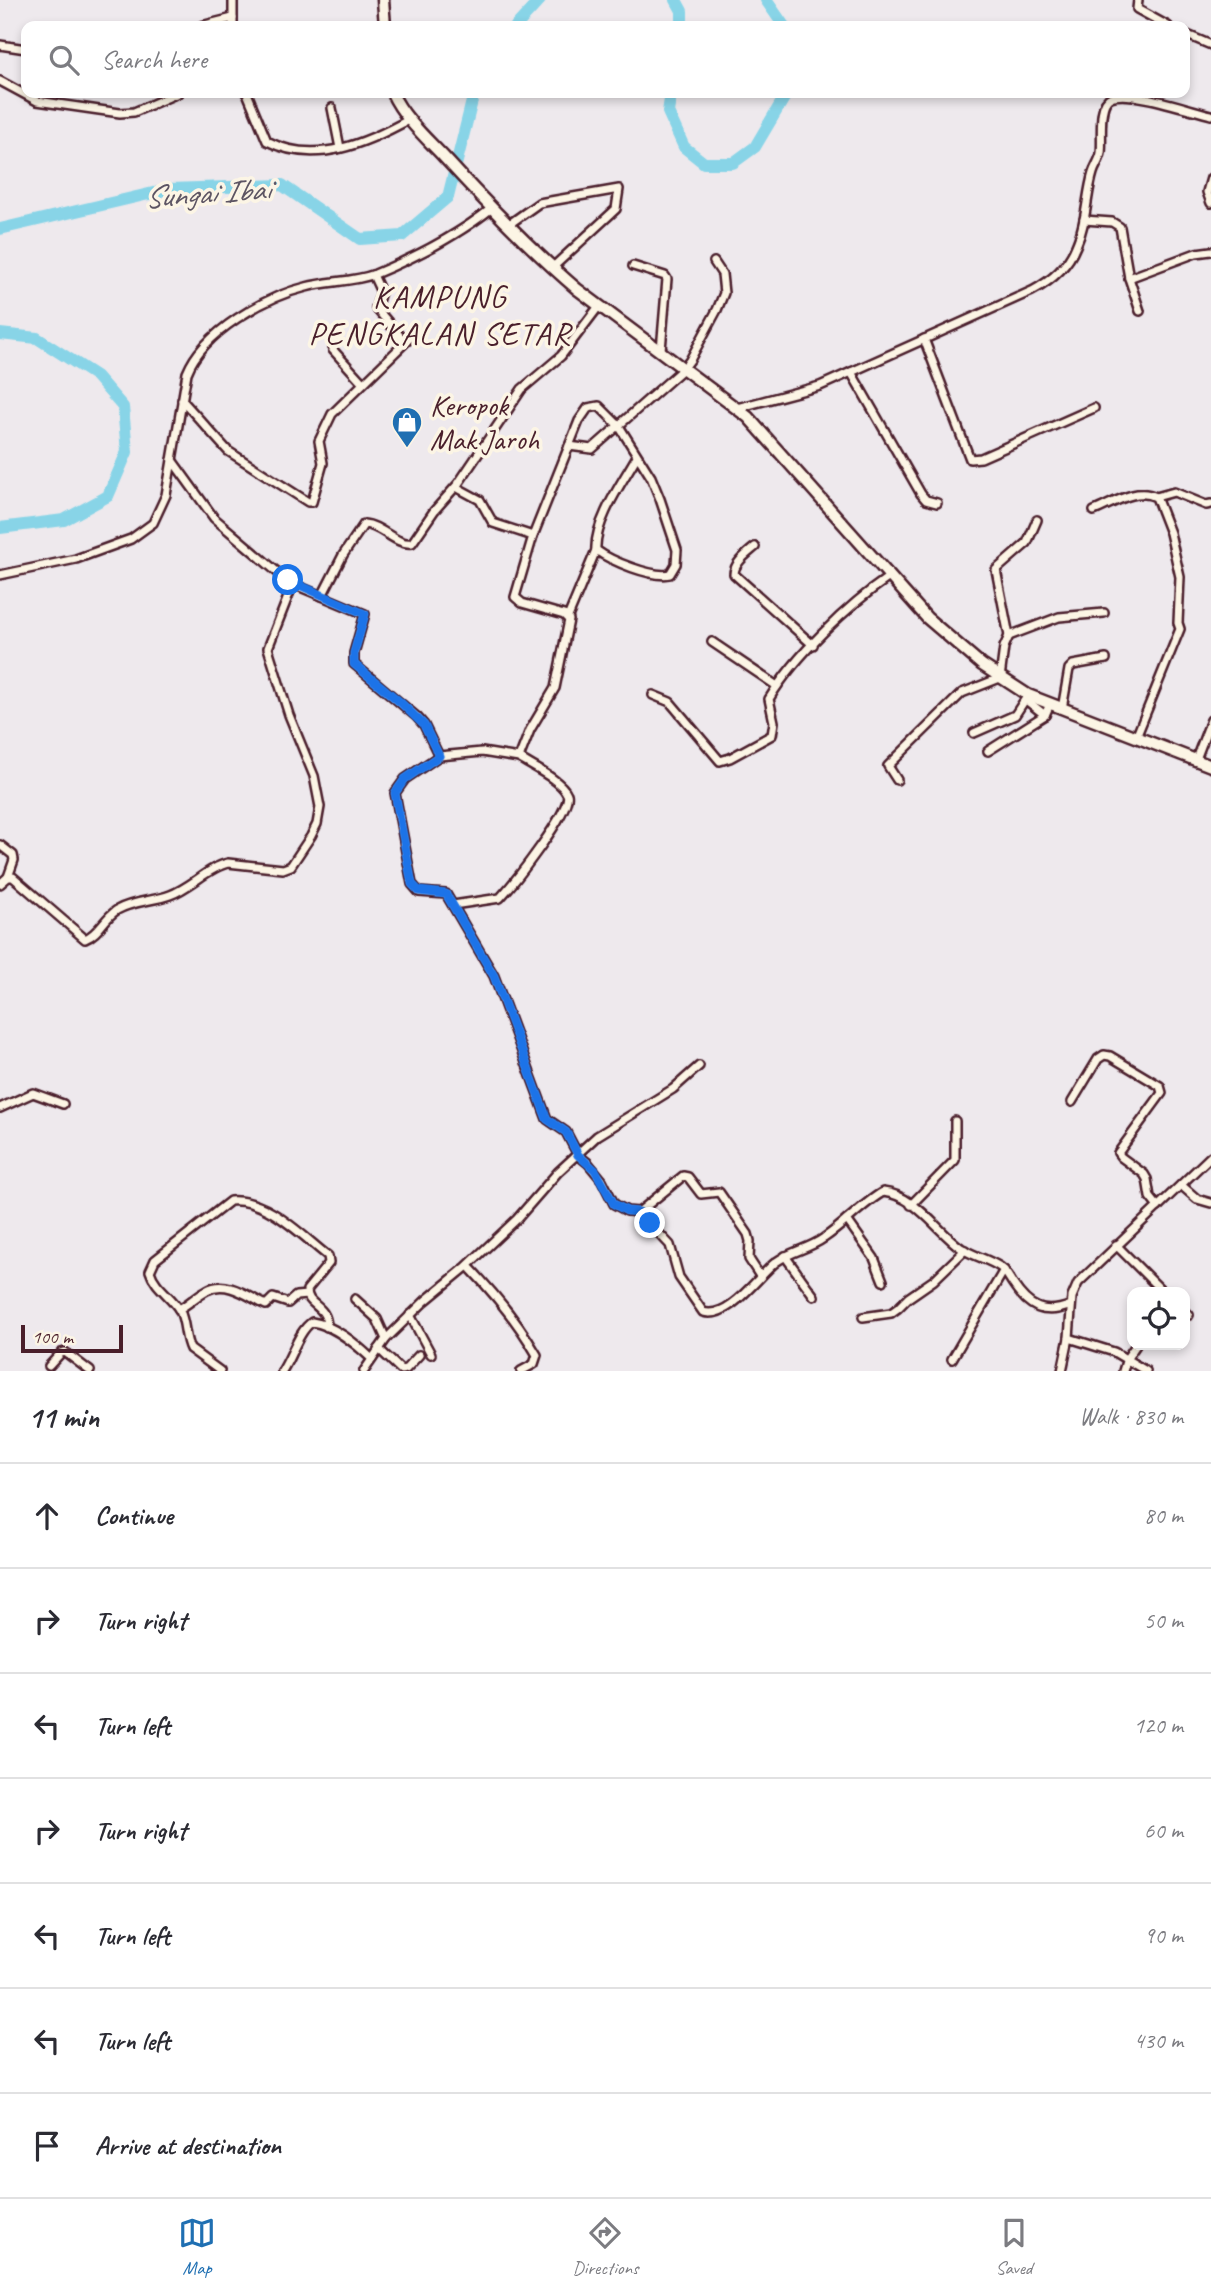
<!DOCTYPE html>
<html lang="en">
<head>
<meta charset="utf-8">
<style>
  :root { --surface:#fff; --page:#f7f7f7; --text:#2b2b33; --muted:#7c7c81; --line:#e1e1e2; --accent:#1f6fb2 }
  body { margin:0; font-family:Caveat,sans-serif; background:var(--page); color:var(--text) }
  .controls { position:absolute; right:21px; bottom:21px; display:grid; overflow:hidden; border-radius:14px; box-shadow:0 4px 10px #0003 }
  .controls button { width:63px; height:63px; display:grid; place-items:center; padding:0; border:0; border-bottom:2px solid var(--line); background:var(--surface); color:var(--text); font:35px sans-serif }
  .scale { position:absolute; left:21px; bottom:18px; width:102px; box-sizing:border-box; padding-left:7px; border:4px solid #4a1f2b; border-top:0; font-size:19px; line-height:24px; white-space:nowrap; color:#4a1f2b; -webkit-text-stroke:5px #fcf5e5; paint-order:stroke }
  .stop { position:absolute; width:21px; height:21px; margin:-16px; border:5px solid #1a73e8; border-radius:50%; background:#fff }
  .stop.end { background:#1a73e8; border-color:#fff; box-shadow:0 2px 7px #0008 }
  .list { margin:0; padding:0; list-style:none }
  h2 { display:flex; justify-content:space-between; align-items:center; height:91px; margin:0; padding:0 28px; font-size:30px }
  h2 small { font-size:23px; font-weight:400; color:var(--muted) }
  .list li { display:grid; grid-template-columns:46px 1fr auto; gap:21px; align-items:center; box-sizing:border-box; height:105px; padding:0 28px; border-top:2px solid var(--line) }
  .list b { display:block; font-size:26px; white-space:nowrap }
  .list em { font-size:23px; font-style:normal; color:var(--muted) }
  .icon { flex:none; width:38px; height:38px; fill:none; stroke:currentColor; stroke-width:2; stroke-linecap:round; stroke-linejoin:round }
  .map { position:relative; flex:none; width:1211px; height:1371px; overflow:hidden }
  .search { position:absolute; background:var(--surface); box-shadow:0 4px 10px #0003; left:21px; right:21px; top:21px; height:77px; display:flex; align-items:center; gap:18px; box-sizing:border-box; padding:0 24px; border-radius:14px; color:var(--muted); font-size:26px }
  .sheet { height:826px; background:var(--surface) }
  nav { display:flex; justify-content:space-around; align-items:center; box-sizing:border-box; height:98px; border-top:2px solid var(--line); background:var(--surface); font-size:19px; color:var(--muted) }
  nav a { display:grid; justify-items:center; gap:4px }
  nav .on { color:var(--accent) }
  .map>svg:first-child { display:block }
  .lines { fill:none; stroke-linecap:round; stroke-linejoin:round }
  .river { stroke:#88d4e7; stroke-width:12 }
  .street-casing { stroke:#4a1f2b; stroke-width:12 }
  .secondary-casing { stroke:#4a1f2b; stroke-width:15 }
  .street { stroke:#fcf5e5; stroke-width:7 }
  .secondary { stroke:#fcf5e5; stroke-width:10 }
  .route { stroke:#1a73e8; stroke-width:9 }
  .labels { text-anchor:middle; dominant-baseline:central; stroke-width:7; stroke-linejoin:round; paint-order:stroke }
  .poi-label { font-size:30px; fill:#4a1f2b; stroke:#fcf5e5; text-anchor:start }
  .water-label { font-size:32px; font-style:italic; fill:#5d5563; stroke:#fcf5e5 }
  .neighbourhood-label { font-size:32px; letter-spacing:2px; fill:#4a1f2b; stroke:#fcf5e5 }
</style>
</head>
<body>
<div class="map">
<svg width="1211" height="1371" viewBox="0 0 1211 1371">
  <rect width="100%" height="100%" fill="#eee9ed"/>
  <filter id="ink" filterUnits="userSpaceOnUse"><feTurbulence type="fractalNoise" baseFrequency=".0143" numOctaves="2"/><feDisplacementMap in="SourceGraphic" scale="14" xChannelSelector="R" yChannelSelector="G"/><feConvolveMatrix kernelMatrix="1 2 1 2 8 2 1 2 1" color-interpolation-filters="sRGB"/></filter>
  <g filter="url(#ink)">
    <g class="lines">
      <g class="river">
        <path d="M 676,0 L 682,11 L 682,26"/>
        <path d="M 766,0 L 784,26"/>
        <path d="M 516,26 L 540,0"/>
        <path d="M 671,93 L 668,112 L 684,147 L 704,163 L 733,163 L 755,147 L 787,93"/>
        <path d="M 0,229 L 170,189 L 282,185 L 360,239 L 402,236 L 448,197 L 474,93"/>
        <path d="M 0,334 L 37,338 L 96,376 L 123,407 L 127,452 L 108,496 L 64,520 L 0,528"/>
      </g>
      <g class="street-casing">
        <g id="street">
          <path d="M 1138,0 L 1137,9 L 1168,26"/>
          <path d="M 201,26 L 233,18"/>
          <path d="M 233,26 L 233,0"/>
          <path d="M 1185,34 L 1211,45"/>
          <path d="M 0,45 L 26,49"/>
          <path d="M 0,81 L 37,101 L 120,113 L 134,112 L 178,93"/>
          <path d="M 247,93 L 267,141 C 315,166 367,143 410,119"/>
          <path d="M 332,108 L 340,148"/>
          <path d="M 1211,178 L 1207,192 L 1211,203"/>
          <path d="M 1084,220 L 1112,222 L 1120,227 L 1129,278 L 1140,311"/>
          <path d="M 508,225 L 539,203 L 619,189 L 616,209 L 552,268"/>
          <path d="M 633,266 L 665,276 L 667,279 L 661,350"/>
          <path d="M 373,275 L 381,292 L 376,308 L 404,341"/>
          <path d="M 1129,278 L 1196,253 L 1211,251"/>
          <path d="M 924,339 L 970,459 L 981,458 L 1094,408"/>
          <path d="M 333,350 L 363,383"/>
          <path d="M 851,372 L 921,494 L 926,500 L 937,503"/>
          <path d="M 182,400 L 228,451 L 308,502 L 312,502 L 323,463 L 319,441 L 332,414 L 413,335"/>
          <path d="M 737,408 L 820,386 L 1032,291 C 1051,281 1068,266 1076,246 C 1087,222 1086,196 1093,173 C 1095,166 1100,160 1101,153 C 1103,139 1097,103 1111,97 C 1129,89 1190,110 1211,115"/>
          <path d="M 569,446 L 592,449 L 684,368 L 690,360 L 717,310 L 724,293 L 722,274 L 714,262"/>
          <path d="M 172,460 L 214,518 L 276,571 L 293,584 L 365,614 L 354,653 L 354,664 L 417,717 L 424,725 L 439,756 L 482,752 L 519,758 L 530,730 L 555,688 L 569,620 L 564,615 L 522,603 L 515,597 L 533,536 L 579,421 L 588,408 L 599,406 L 619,426 L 651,477 L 660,499 L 677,550 L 676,564 L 670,574 C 652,578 611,561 596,550 C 594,522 623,481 637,456"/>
          <path d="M 456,487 L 480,500 L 493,523 L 533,536"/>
          <path d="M 1156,497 L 1174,492 L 1206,505 L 1211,504"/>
          <path d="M 1094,511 C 1114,503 1136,487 1156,497 L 1170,533 L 1180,577 L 1178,623 L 1180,629 L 1137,735"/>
          <path d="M 755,547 C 747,554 734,563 734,574 L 813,645"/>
          <path d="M 0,575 L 76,559 L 131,539 L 153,523 L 166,495 L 187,373 C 203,332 265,297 306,287 C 328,281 354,282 375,274 C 416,257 458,235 492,208"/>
          <path d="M 322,596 L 343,555 L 364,524 C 381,525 397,546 412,543 L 434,511 L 458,484 L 522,389 L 561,356 L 599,306"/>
          <path d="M 568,617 L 596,550"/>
          <path d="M 1009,636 L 996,570 L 1027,543 L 1037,520"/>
          <path d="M 712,642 L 777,686"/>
          <path d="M 653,695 L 670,702 L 720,761 L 730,758 L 772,735 L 774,722 L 769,699 C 795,656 848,605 889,577"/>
          <path d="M 1026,700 L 1045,715"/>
          <path d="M 1062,709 L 1069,669 L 1073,665 L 1106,659"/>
          <path d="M 974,733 L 1015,715 L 1028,695"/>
          <path d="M 988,751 L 1045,715 L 1050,704"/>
          <path d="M 439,756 L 405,779 L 395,793 L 412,884 L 419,892 L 446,894 L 494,976 L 547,1119 L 566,1132 L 578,1155 L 588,1163 L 602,1180 L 614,1204 L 627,1211 L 639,1212 L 670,1245 L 679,1277 L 703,1312 C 729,1320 758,1276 776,1262 C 791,1251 809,1249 824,1238 C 845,1224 862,1204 883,1192 C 915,1195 937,1231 961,1248 C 973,1256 988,1259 1000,1267 C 1006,1271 1009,1278 1013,1284 C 1029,1308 1044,1316 1071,1305"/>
          <path d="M 1196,759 L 1211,720"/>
          <path d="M 897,780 L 888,766 L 962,693 L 1000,678 L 1004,647 L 1009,636 L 1059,617 L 1104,613"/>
          <path d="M 0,845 L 13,855 L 14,860 L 8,877"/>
          <path d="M 0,884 L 8,877 L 13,877 L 85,939 C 99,934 104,918 117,910 C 132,901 154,901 170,895 C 190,888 209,867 228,863 L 283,869 L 291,866 L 311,836 L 317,824 L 320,807 L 314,776 L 289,715 L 268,648 L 293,584"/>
          <path d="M 453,905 L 500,898 C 512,885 574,808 567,794 C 561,780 531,766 519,758"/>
          <path d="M 1072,1102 L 1098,1059 L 1104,1055 L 1110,1056 L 1160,1086 L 1162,1093 L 1118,1153 L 1121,1157 L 1144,1174 L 1147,1179 L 1150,1197 L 1158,1207"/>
          <path d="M 0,1108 L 33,1093 L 63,1104"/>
          <path d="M 1181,1185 L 1197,1199 L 1211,1203"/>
          <path d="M 911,1205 L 955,1160 L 955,1121"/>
          <path d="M 639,1212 L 683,1176 L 688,1177 L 701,1194 L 719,1192 L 748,1234 L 750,1241 L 749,1259 L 760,1276"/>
          <path d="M 847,1220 L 874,1258 L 883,1281"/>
          <path d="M 1116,1245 L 1163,1292"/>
          <path d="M 785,1256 L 814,1296"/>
          <path d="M 468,1266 C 495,1294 518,1322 537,1355 L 534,1364 L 521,1371"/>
          <path d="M 355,1299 L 377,1319 L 386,1339"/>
          <path d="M 179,1309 C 189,1304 197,1295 207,1290 C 227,1279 249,1297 266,1305 L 273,1298 L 288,1303 L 296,1296 L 307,1295"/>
          <path d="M 1185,1311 L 1189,1315"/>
          <path d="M 410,1315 L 431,1354"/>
          <path d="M 863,1317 L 891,1313 L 898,1308 L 908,1298 L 934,1280 L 965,1250"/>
          <path d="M 1069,1338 L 1114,1352 L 1146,1371"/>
          <path d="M 379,1349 L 401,1370 L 406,1369 L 419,1355"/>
          <path d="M 952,1359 L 1004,1270"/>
          <path d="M 49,1366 L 61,1353 L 65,1352 L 90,1371"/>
          <path d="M 220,1371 L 190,1349 C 184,1337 186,1324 180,1311 C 172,1296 155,1288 150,1271 L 155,1260 L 230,1201 C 267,1198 301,1235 328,1256 L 329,1263 L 307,1290 C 307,1307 327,1304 327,1327"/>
          <path d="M 282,1371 C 291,1358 299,1330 312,1322 C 334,1325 356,1344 372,1359"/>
          <path d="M 364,1371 L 386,1339 L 425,1301 L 465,1268 L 517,1219 L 558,1172 L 597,1136 L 673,1089 L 699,1066"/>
          <path d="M 1062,1371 L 1069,1338 L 1072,1297 L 1078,1283 L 1211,1156"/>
          <path d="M 1123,1371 L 1127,1358 L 1136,1345"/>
        </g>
      </g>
      <g class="secondary-casing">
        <g id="secondary">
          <path d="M 383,0 L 385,26"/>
          <path d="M 392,93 C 403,117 425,137 443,156 C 485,202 529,248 577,289 L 748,417 L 927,618 L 982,665 L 1028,695 L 1211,766"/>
        </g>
      </g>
      <use href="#street" class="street"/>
      <use href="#secondary" class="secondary"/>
    </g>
  </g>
  <g class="lines" filter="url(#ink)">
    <path class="route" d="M 288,580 L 365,614 L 354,653 L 354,664 L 400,702 L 424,725 L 439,756 L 405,779 L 395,793 L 412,884 L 419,891 L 446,894 L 494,976 L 547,1119 L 566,1132 L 578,1155 L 595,1170 L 614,1204 L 627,1211 L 639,1212 L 650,1223"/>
  </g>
  <defs>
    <g id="shop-pin" transform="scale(1.575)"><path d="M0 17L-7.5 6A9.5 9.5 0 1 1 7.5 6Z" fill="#1f6fb2" stroke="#fcf5e5"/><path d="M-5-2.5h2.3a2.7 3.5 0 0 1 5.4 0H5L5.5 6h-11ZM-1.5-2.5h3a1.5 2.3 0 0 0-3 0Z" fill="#fff"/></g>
  </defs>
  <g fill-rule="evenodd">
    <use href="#shop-pin" x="407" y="422"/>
  </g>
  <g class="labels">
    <g class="poi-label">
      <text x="430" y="405">Keropok<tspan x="430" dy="34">Mak Jaroh</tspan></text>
    </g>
    <g class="water-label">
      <text transform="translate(207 193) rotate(-4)">Sungai Ibai</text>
    </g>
    <g class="neighbourhood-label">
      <text x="440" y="296">KAMPUNG<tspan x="440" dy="37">PENGKALAN SETAR</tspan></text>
    </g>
  </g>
</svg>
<div class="controls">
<button><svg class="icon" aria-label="locate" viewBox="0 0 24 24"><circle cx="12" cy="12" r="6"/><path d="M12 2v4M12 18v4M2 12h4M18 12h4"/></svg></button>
</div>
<div class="scale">100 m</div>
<div class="stop" style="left:288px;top:580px"></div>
<div class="stop end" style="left:650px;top:1223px"></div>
<div class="search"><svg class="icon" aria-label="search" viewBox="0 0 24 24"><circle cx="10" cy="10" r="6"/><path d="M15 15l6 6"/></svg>Search here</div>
</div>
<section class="sheet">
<h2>11 min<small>Walk · 830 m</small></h2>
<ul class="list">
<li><svg class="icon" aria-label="ahead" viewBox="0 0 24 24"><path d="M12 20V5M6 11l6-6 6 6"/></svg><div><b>Continue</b></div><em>80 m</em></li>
<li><svg class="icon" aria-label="right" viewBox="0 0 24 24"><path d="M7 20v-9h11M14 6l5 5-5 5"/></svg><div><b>Turn right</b></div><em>50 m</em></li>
<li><svg class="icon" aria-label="left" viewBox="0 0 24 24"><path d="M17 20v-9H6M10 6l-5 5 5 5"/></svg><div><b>Turn left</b></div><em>120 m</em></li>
<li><svg class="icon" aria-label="right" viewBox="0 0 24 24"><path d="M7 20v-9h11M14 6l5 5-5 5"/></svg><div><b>Turn right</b></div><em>60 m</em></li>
<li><svg class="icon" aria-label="left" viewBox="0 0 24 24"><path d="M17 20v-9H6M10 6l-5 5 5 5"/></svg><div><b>Turn left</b></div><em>90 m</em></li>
<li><svg class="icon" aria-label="left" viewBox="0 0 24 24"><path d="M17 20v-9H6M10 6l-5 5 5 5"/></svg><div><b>Turn left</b></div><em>430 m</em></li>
<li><svg class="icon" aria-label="arrive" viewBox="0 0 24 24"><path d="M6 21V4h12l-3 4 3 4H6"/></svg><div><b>Arrive at destination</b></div></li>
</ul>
</section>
<nav>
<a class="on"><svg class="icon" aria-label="map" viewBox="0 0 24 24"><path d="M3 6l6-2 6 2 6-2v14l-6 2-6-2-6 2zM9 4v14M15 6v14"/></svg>Map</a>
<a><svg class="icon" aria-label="directions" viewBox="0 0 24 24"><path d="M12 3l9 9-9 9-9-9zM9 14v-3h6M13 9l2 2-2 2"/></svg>Directions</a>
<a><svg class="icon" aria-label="saved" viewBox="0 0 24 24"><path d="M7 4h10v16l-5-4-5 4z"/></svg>Saved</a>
</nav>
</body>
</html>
